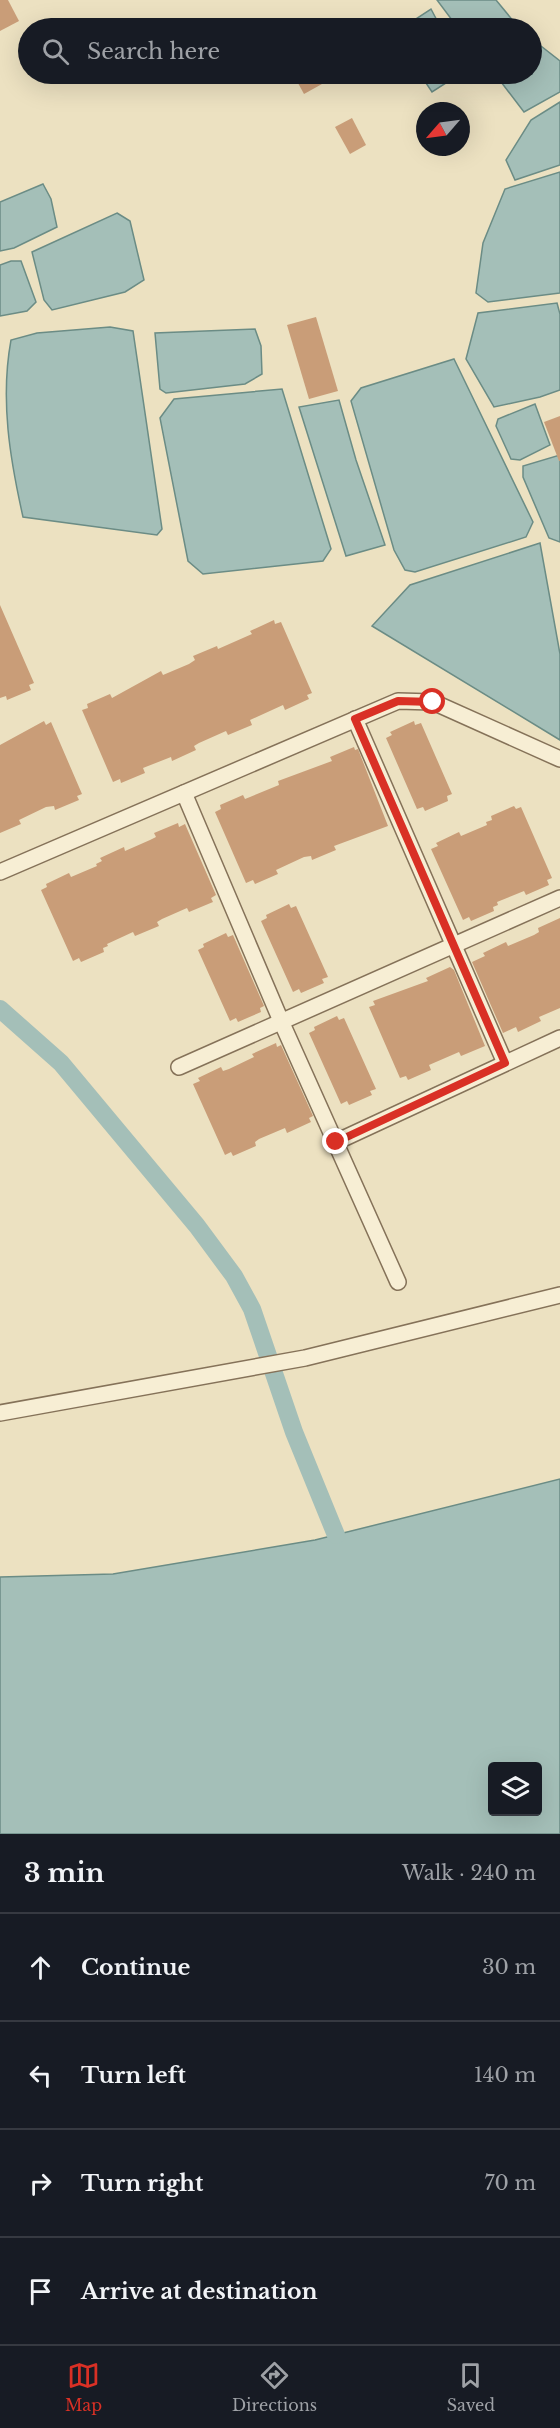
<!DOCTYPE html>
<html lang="en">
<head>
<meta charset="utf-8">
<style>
  :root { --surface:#171b24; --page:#242831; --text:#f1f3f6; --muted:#9ea1a6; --line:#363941; --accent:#d93025 }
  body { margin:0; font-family:"Libre Baskerville",serif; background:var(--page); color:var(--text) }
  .controls { position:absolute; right:18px; bottom:18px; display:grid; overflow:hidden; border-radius:6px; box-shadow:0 6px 24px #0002 }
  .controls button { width:54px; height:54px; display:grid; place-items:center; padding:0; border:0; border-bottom:2px solid var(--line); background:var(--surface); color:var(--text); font:30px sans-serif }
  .compass { position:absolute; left:416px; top:102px; width:54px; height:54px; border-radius:50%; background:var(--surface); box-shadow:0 6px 24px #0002; rotate:242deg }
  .stop { position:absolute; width:18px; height:18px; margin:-14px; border:4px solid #d93025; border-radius:50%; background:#fff }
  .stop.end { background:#d93025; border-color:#fff; box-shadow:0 2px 6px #0008 }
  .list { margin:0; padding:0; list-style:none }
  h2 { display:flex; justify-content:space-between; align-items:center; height:78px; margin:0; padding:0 24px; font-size:26px }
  h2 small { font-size:20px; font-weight:400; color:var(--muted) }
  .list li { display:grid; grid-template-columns:39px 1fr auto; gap:18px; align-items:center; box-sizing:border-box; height:108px; padding:0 24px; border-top:2px solid var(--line) }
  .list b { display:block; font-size:22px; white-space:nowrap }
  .list em { font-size:20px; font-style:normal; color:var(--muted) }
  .icon { flex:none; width:33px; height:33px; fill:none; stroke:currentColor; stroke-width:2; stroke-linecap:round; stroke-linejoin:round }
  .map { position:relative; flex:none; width:560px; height:1834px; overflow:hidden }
  .search { position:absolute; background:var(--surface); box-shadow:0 6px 24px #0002; left:18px; right:18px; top:18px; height:66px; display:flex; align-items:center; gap:15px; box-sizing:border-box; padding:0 21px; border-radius:33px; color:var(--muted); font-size:22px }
  .sheet { height:510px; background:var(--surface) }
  nav { display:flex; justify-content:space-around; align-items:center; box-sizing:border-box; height:84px; border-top:2px solid var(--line); background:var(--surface); font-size:16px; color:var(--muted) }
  nav a { display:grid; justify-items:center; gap:3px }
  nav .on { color:var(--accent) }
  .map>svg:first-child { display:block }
  .water { fill:#a4bfb8; stroke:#6b8c85; stroke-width:1.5; fill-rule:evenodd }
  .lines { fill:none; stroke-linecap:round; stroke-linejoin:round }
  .canal { stroke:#a4bfb8; stroke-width:18 }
  .building { fill:#c99d78 }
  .street-casing { stroke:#857259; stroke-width:18 }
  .street { stroke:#f7eed4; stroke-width:15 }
  .route { stroke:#d93025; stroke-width:8 }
</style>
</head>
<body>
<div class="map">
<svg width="560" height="1834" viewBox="0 0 560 1834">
  <rect width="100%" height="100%" fill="#ece1c1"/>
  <g class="water">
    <path d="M 437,0 L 496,0 L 519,28 L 458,28 Z"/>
    <path d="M 431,9 L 441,28 L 402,28 Z"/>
    <path d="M 532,39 L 560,61 L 560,92 L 524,112 L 495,74 L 532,74 Z"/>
    <path d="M 420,74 L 419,74 L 460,74 L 432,92 Z"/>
    <path d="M 560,102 L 560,165 L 515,180 L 506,160 L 531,120 Z"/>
    <path d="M 560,172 L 560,293 L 488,302 L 476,293 L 483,243 L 505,189 Z"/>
    <path d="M 43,184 L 51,199 L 57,227 L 14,248 L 0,251 L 0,202 Z"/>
    <path d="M 117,213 L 130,221 L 144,280 L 125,292 L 52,310 L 44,300 L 32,252 Z"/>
    <path d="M 11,261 L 21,261 L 36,302 L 27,311 L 0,316 L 0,265 Z"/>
    <path d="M 557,303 L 560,314 L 560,390 L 540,397 L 494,407 L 466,359 L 478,313 Z"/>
    <path d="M 110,327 L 133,331 L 162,529 L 157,535 L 23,517 C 10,459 0,400 11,340 L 37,333 Z"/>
    <path d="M 255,329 L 261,346 L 262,374 L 245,384 L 166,393 L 160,389 L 155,333 Z"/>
    <path d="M 454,359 L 533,522 L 526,537 L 415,572 L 405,570 L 394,550 L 351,401 L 361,388 Z"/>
    <path d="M 282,389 L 331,549 L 323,561 L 203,574 L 188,561 L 160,418 L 174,399 Z"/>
    <path d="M 339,400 L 356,460 L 385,545 L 346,556 L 299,407 Z"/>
    <path d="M 535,404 L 550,445 L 520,460 L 511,459 L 496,426 L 498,419 Z"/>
    <path d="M 560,455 L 560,542 L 549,538 L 523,477 L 523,466 Z"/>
    <path d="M 540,543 L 560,654 L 560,740 L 372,626 L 410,585 Z"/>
    <path d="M 560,1479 L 560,1834 L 0,1834 L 0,1577 L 113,1574 L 315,1540 ZM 492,1766 L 538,1766 L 538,1812 L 492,1812 Z"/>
  </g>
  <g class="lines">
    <path class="canal" d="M 0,1009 L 61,1063 L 197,1226 L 234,1276 L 252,1309 L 294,1432 L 336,1535"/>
  </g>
  <g class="building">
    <path d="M 0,0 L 8,0 L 19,21 L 0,31 Z"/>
    <path d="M 293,74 L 317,74 L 322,84 L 304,94 Z"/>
    <path d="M 352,118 L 366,145 L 350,154 L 335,127 Z"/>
    <path d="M 316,317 L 338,391 L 309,399 L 287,325 Z"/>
    <path d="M 560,416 L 560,461 L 559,461 L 544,422 Z"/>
    <path d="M 0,605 L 34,683 L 29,685 L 31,690 L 7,700 L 6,696 L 0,698 Z"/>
    <path d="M 274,620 L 275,624 L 281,622 L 312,693 L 307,695 L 309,699 L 285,710 L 283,705 L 250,720 L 252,725 L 228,735 L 226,731 L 199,743 L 194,746 L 196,750 L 172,761 L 171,757 L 143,768 L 145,773 L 121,783 L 120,779 L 113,782 L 82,710 L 88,708 L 87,704 L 110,694 L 112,698 L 161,671 L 163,675 L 189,664 L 195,660 L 193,656 L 217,646 L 218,649 L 252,634 L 250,631 Z"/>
    <path d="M 44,721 L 46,725 L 51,722 L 82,794 L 77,796 L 79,800 L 55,810 L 54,806 L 46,807 L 19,820 L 21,824 L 0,833 L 0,745 Z"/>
    <path d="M 414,721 L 415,725 L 421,723 L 452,794 L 447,796 L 448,801 L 425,811 L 423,807 L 417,809 L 386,738 L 392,735 L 390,732 Z"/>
    <path d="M 354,747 L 355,750 L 358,749 L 388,826 L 334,846 L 336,850 L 312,860 L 311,856 L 304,857 L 276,870 L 278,874 L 255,884 L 253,880 L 246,883 L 215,812 L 221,809 L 220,805 L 243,795 L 245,799 L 250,797 L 279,785 L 278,781 L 332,761 L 330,757 Z"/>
    <path d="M 514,806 L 516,809 L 521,807 L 552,878 L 547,880 L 549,885 L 526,895 L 524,891 L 497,902 L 498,905 L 493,907 L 494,911 L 471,921 L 469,917 L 463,920 L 431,849 L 438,846 L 436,843 L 459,832 L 461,836 L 487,825 L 486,822 L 492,820 L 491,816 Z"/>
    <path d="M 178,823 L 179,827 L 185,824 L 216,895 L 211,898 L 213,902 L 189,912 L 187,908 L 162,919 L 157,922 L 159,926 L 135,936 L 133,932 L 107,944 L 108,946 L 103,948 L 104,952 L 81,962 L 79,958 L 73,961 L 41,890 L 47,887 L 46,884 L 69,873 L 71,877 L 97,866 L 96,864 L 102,861 L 100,858 L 124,847 L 125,851 L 150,840 L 156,837 L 154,833 Z"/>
    <path d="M 289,904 L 291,908 L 296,906 L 328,977 L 322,979 L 324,983 L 301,993 L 299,989 L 293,992 L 261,921 L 267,918 L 266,915 Z"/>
    <path d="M 560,918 L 560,1008 L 539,1017 L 541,1021 L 518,1032 L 516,1027 L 503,1033 L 472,962 L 485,956 L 483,953 L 506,942 L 508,946 L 534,935 L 539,932 L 538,928 Z"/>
    <path d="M 226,933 L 228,937 L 233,935 L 264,1006 L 260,1008 L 261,1012 L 238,1022 L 236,1018 L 230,1021 L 198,950 L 204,947 L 203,944 Z"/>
    <path d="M 450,967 L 454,970 L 485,1046 L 461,1056 L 459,1052 L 429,1065 L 431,1070 L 408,1080 L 406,1076 L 400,1078 L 369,1007 L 375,1005 L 373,1001 L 428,981 L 426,978 Z"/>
    <path d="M 337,1016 L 339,1020 L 344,1018 L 376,1089 L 370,1091 L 372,1095 L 349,1105 L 347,1101 L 341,1104 L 309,1033 L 315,1030 L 314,1027 Z"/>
    <path d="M 276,1043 L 277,1047 L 281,1045 L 313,1116 L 309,1118 L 311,1122 L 287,1133 L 285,1128 L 259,1139 L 255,1142 L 256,1146 L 233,1156 L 231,1152 L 225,1155 L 193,1084 L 200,1081 L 198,1078 L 221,1067 L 223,1071 L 229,1069 L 254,1057 L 252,1054 Z"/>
  </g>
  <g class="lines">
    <g class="street-casing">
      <g id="street">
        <path d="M 355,719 L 505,1063"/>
        <path d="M 184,793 L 281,1021 L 398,1282"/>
        <path d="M 0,872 L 398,701 L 433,702 L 560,759"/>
        <path d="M 179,1067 L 560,898"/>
        <path d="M 336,1142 L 560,1038"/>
        <path d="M 0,1413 L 305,1358 L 560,1295"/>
      </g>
    </g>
    <use href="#street" class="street"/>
  </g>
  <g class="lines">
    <path class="route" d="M 336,1142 L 505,1063 L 355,719 L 398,701 L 433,702"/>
  </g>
</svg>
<div class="controls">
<button><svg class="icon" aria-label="layers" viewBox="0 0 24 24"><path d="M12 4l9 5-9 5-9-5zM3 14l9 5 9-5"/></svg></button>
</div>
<svg class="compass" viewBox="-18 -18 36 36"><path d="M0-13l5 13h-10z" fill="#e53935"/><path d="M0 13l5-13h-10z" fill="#9ea1a6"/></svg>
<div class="stop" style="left:433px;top:702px"></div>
<div class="stop end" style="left:336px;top:1142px"></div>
<div class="search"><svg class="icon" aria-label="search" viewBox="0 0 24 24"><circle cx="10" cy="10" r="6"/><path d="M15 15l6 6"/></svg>Search here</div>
</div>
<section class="sheet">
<h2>3 min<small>Walk · 240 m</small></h2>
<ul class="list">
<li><svg class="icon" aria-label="ahead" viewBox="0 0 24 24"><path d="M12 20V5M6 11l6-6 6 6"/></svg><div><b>Continue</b></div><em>30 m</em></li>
<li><svg class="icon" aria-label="left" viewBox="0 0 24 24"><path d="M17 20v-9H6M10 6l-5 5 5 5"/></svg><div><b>Turn left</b></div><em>140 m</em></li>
<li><svg class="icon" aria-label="right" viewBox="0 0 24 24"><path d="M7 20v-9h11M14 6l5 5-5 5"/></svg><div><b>Turn right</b></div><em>70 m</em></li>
<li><svg class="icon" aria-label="arrive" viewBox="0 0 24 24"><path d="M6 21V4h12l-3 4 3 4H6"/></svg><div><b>Arrive at destination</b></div></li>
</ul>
</section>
<nav>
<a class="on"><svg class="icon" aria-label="map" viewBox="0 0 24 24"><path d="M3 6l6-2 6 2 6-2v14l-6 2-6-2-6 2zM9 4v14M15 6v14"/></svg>Map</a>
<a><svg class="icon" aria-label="directions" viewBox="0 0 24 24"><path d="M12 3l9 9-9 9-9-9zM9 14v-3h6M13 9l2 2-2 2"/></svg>Directions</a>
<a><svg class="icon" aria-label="saved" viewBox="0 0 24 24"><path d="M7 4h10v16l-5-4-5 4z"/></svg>Saved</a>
</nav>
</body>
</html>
